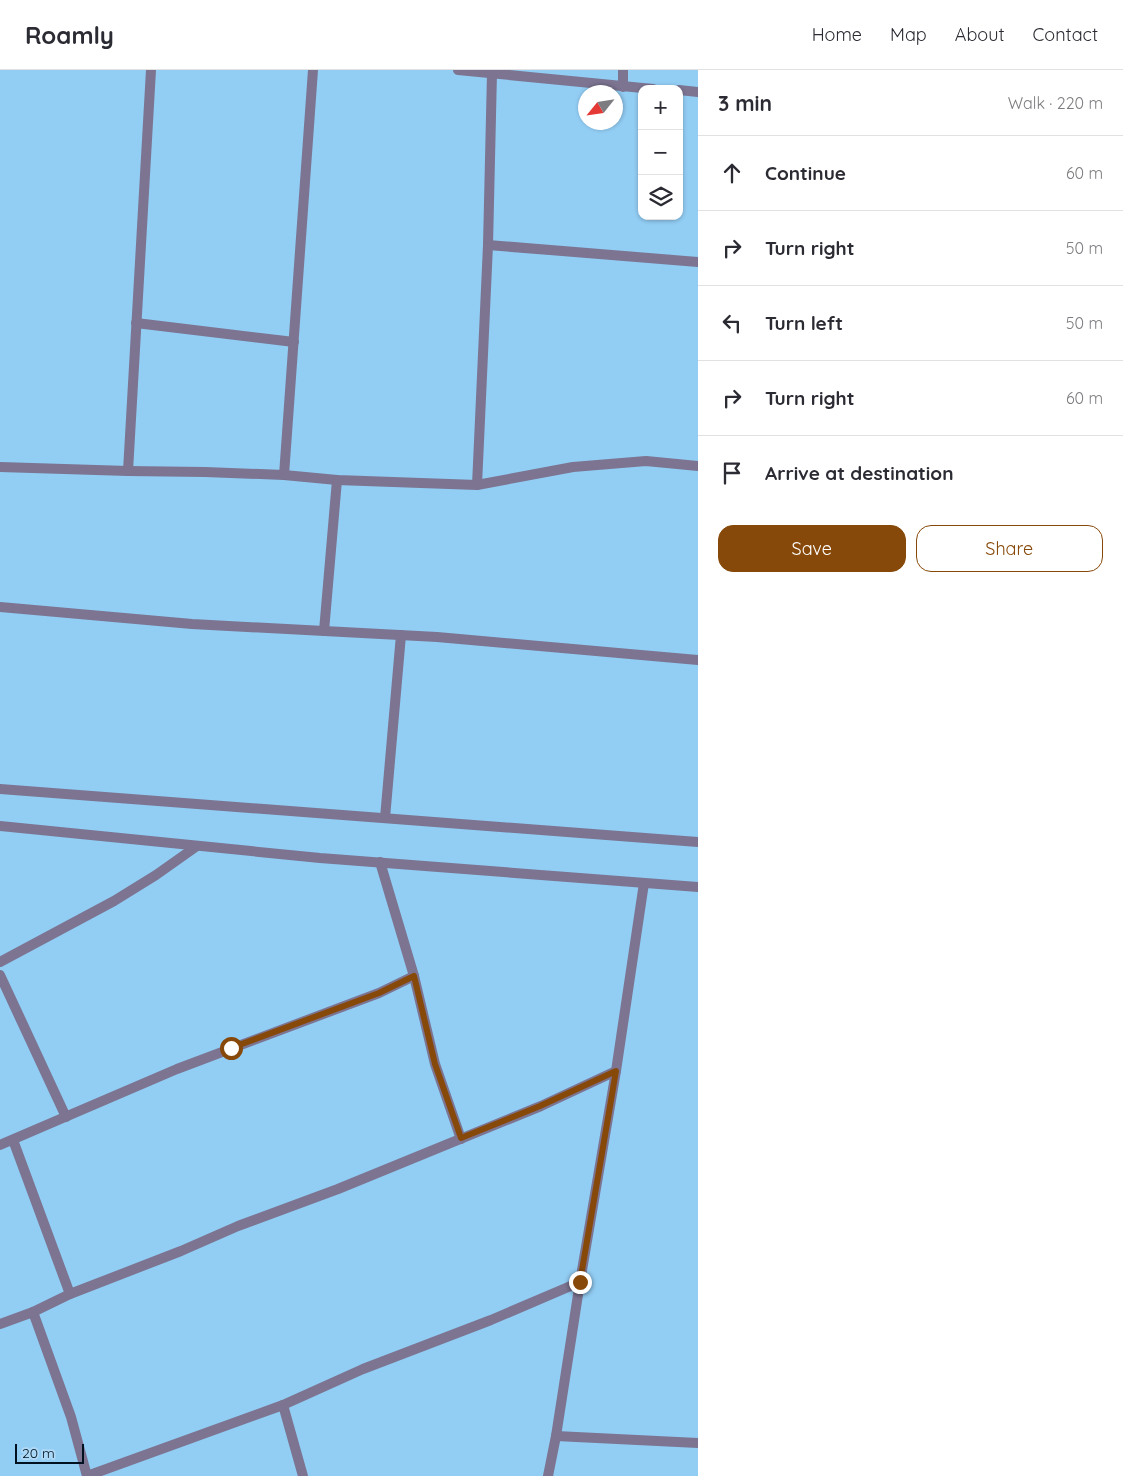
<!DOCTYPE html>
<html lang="en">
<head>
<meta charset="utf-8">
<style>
  :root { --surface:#fff; --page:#f2f2f3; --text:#2b2b33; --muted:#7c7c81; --line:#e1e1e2; --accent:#874909 }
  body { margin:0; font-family:Quicksand,sans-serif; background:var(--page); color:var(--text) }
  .controls { position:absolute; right:15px; top:15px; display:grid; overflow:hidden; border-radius:10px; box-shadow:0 1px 4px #0004 }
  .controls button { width:45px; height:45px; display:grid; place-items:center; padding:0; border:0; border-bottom:1px solid var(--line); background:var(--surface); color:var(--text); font:25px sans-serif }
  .compass { position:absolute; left:578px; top:15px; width:45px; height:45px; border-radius:50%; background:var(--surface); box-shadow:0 1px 4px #0004; rotate:240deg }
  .scale { position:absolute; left:15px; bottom:12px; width:69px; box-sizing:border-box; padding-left:5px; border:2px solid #00121f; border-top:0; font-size:14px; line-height:18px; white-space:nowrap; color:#00121f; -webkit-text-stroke:4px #add8f6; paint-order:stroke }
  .stop { position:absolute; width:15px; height:15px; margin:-11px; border:4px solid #874909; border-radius:50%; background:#fff }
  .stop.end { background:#874909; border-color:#fff; box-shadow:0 1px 5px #0008 }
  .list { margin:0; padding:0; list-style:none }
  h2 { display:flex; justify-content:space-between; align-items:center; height:65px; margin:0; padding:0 20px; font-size:21px }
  h2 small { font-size:16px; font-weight:400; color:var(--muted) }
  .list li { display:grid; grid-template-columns:32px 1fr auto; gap:15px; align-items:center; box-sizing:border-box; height:75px; padding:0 20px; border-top:1px solid var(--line) }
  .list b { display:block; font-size:19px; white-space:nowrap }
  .list em { font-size:16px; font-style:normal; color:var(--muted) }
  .actions { display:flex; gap:10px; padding:15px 20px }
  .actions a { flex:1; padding:11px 0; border:1px solid var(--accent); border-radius:15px; text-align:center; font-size:18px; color:var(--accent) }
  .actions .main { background:var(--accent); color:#fff }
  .icon { flex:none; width:28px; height:28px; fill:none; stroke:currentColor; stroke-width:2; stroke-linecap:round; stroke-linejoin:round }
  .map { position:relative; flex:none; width:698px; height:1406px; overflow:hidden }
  header { display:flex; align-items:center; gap:30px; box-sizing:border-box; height:70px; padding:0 25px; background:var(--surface); border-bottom:1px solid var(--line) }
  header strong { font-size:24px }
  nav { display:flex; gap:28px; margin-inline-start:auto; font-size:18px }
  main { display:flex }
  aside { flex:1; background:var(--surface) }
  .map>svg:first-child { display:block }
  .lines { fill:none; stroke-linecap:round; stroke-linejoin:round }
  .minor { stroke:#7c7491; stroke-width:10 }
  .tertiary { stroke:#7c7491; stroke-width:10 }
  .route { stroke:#874909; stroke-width:6 }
</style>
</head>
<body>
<header>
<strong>Roamly</strong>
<nav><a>Home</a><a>Map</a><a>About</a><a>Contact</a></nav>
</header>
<main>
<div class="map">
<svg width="698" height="1406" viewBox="0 0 698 1406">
  <rect width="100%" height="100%" fill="#92cdf4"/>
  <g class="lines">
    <g class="minor">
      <path d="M 458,0 L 653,19"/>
      <path d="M 623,17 L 623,0"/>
      <path d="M 679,20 L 698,22"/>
      <path d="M 488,175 L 698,192"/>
      <path d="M 136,253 L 294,272"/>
      <path d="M 0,397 L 128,401 L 205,402 L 284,405 L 337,410 L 477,415 L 573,397 L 646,391 L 698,396"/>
      <path d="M 128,401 L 151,0"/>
      <path d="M 284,405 L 313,0"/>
      <path d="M 477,415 L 488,175 L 492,3"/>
      <path d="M 0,537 L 192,554 L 437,567 L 698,590"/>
      <path d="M 324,561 L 337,410"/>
      <path d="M 385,748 L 401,565"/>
      <path d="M 380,792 L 414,906 L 435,994 L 461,1069"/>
      <path d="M 0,892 L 114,831 L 156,805 L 197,776"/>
      <path d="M 0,905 L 66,1047"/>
      <path d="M 13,1070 L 70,1224"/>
      <path d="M 0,1075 L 177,999 L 379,923 L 414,906"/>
      <path d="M 33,1242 L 71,1347 L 87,1406"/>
      <path d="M 0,1254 L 33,1242 L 70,1224 L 181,1181 L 238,1156 L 338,1119 L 541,1036 L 616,1001"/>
      <path d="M 283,1335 L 303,1406"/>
      <path d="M 556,1366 L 698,1373"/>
      <path d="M 87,1406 L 283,1335 L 363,1299 L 491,1250 L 580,1212"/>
      <path d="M 548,1406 L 556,1366 L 580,1212 L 616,1001 L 644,813"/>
    </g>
    <g class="tertiary">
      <path d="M 0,719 L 698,772"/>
      <path d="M 0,756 L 320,788 L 698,817"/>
    </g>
  </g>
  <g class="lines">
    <path class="route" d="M 231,978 L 379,923 L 414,906 L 435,994 L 461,1068 L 540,1036 L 616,1001 L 580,1212"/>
  </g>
</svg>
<div class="controls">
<button>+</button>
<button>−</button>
<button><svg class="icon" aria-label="layers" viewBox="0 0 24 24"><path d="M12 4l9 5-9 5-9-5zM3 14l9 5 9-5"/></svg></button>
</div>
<svg class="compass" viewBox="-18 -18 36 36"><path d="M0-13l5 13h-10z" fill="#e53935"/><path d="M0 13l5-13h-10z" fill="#7c7c81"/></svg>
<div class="scale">20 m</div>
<div class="stop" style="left:231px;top:978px"></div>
<div class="stop end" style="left:580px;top:1212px"></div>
</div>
<aside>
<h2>3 min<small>Walk · 220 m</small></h2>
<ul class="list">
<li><svg class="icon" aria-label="ahead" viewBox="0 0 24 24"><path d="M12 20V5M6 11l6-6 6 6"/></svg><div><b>Continue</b></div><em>60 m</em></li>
<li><svg class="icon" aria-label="right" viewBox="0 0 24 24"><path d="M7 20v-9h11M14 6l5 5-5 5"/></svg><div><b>Turn right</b></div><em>50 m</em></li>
<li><svg class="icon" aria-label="left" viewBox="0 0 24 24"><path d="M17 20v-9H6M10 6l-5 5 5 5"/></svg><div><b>Turn left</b></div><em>50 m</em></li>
<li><svg class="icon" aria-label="right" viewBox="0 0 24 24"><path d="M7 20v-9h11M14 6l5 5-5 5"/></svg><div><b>Turn right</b></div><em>60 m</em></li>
<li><svg class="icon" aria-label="arrive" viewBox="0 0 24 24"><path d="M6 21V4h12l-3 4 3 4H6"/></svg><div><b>Arrive at destination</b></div></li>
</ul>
<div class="actions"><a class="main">Save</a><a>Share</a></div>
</aside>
</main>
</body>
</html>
